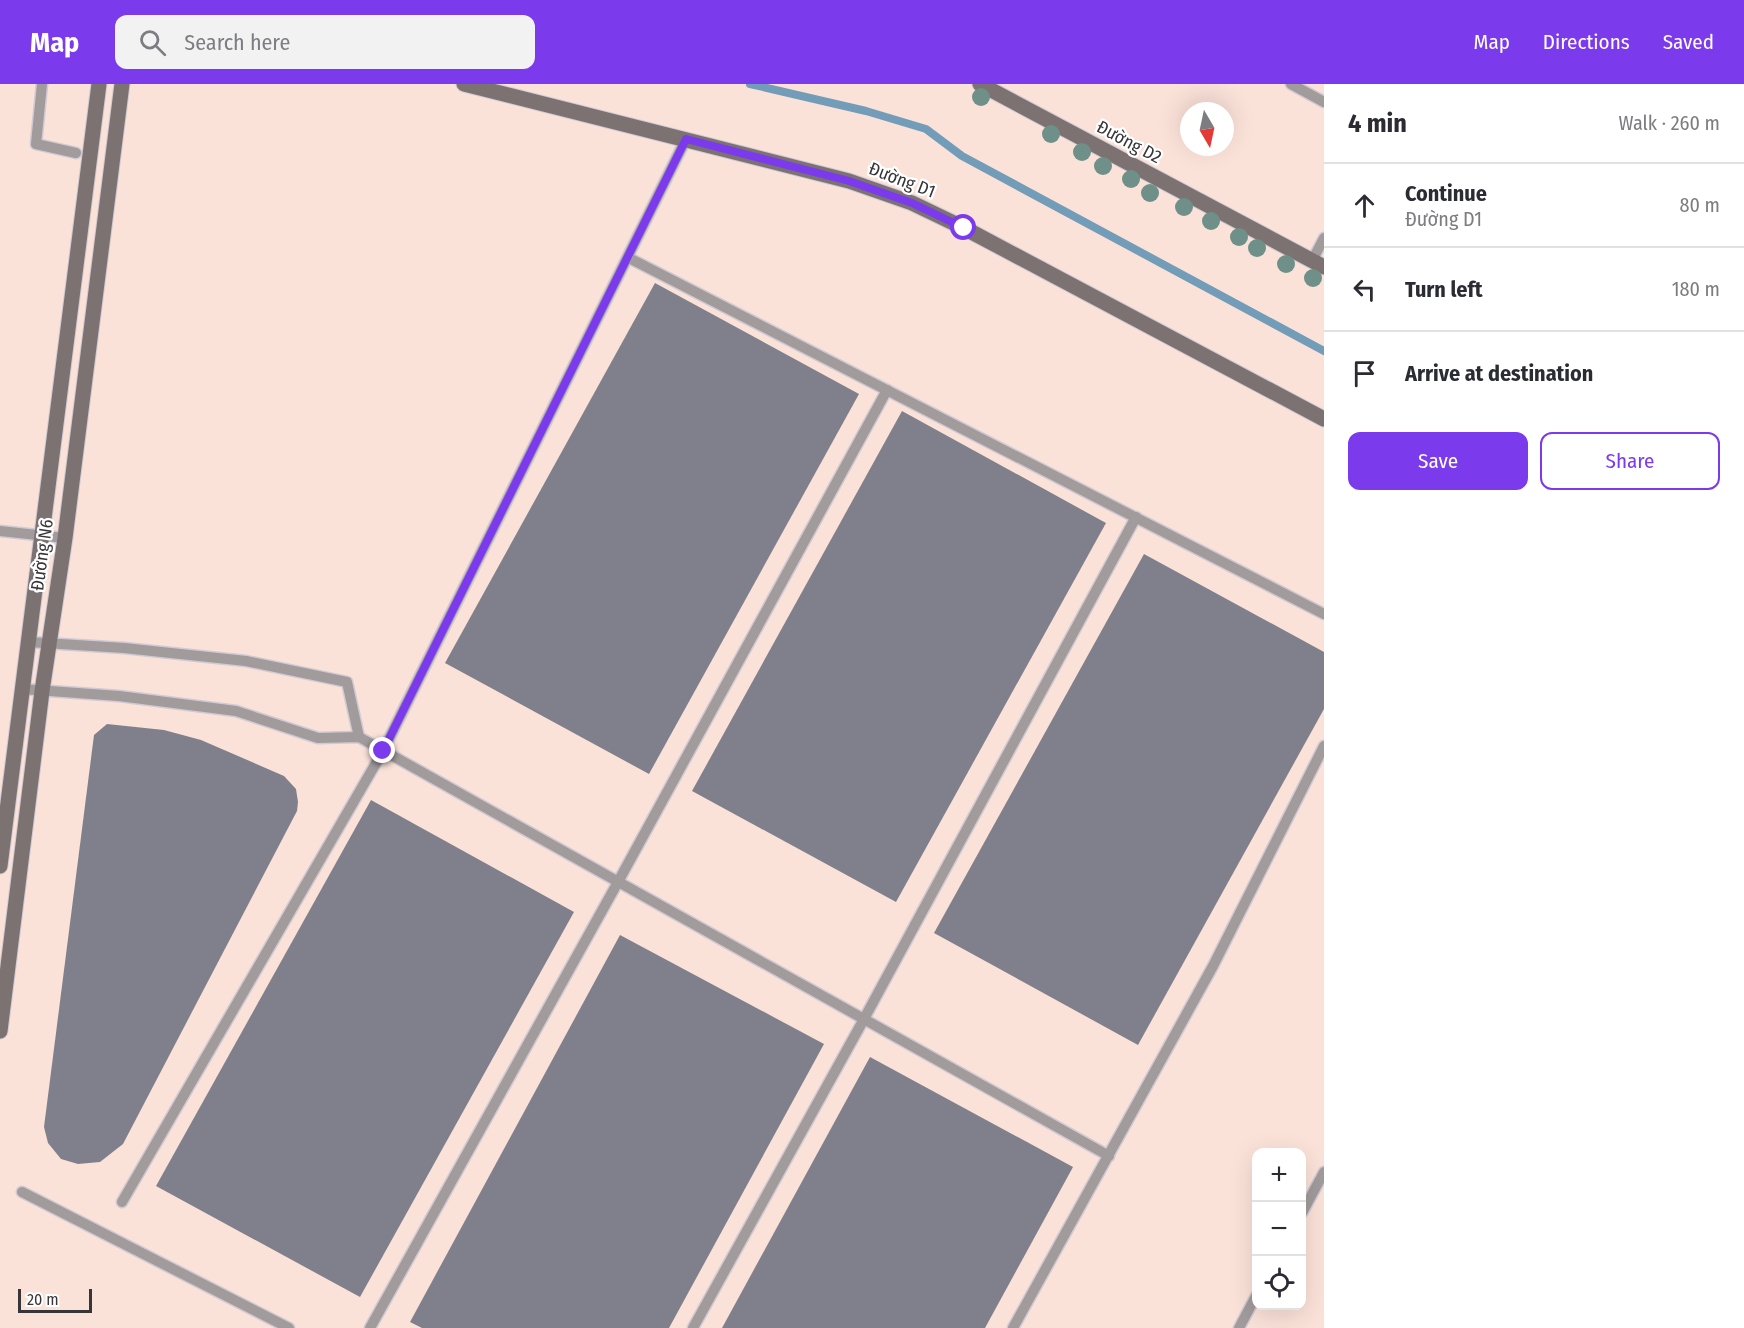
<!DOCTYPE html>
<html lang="en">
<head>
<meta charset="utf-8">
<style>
  :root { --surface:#fff; --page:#f2f2f3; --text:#2b2b33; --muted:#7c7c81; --line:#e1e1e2; --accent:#7c3aed }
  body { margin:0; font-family:"Fira Sans Condensed",sans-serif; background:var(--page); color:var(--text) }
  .controls { position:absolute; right:18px; bottom:18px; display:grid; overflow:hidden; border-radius:12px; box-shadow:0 6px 24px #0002 }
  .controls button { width:54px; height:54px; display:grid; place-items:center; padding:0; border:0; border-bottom:2px solid var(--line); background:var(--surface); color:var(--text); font:30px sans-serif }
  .compass { position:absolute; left:1180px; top:18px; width:54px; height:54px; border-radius:50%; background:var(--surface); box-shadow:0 6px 24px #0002; rotate:171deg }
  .scale { position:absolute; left:18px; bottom:15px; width:74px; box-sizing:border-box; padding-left:6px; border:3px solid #383539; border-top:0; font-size:16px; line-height:21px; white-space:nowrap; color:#383539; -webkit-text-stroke:4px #fff; paint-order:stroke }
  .stop { position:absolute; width:18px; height:18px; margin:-14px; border:4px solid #7c3aed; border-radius:50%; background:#fff }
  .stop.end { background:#7c3aed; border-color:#fff; box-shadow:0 2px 6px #0008 }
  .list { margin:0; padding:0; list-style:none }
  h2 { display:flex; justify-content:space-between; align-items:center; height:78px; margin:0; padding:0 24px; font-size:26px }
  h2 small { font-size:20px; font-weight:400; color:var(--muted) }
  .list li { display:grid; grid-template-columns:39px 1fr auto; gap:18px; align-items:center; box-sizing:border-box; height:84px; padding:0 24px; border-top:2px solid var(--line) }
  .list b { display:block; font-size:22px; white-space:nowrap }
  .list p { margin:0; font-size:20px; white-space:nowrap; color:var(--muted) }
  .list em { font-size:20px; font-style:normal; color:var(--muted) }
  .actions { display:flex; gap:12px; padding:18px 24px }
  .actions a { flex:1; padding:14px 0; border:2px solid var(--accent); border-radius:12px; text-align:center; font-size:21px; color:var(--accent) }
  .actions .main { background:var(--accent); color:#fff }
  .icon { flex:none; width:33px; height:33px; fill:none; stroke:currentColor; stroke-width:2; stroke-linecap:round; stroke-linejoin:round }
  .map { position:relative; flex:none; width:1324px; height:1244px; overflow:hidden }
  header { display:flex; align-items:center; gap:36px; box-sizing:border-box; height:84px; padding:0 30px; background:var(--accent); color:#fff }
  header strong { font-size:28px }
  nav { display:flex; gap:33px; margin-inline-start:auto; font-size:21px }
  .search { width:420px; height:54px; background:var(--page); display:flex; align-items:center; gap:15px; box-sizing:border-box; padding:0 21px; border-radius:12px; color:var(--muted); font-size:22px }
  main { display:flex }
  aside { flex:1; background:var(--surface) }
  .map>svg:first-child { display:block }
  .industrial { fill:#fbe2d9; fill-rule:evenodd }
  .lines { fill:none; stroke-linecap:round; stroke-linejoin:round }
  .stream { stroke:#729cb7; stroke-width:8 }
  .building { fill:#80808d }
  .lane-casing { stroke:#d1cad4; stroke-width:13 }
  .secondary-casing { stroke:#d1cad4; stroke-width:17 }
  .lane { stroke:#a29b9b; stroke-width:10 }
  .secondary { stroke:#7c7271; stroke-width:15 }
  .tree { fill:#6f8f89 }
  .route { stroke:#7c3aed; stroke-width:8 }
  .labels { text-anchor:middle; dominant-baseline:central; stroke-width:4.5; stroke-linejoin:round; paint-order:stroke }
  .street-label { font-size:18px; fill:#383539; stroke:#fff }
</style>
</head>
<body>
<header>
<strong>Map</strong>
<div class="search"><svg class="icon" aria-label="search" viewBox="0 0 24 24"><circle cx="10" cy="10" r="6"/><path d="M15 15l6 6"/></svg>Search here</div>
<nav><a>Map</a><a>Directions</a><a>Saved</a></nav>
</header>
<main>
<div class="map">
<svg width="1324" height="1244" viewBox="0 0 1324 1244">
  <rect width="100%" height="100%" fill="#f7effb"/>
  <path class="industrial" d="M 0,0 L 1324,0 L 1324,1244 L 0,1244 ZM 1189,27 L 1225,27 L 1225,63 L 1189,63 ZM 1256,1068 L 1302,1068 L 1302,1222 L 1256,1222 Z"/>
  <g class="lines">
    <path class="stream" d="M 750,0 L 866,27 L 926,45 L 962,72 L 1324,267"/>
  </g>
  <g class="building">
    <path d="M 655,199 L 859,310 L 649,690 L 445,579 Z"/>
    <path d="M 902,327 L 1106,439 L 896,818 L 692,707 Z"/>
    <path d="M 1144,470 L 1324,568 L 1324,625 L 1138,961 L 934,849 Z"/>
    <path d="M 107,640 L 164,646 L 201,656 L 284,692 L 296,705 L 298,718 L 297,727 L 123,1060 L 100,1078 L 78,1080 L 61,1075 L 48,1059 L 44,1043 L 94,651 Z"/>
    <path d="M 371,716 L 574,828 L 360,1213 L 156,1102 Z"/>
    <path d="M 620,851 L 824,960 L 669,1244 L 422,1244 L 410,1238 Z"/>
    <path d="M 870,973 L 1073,1083 L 985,1244 L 722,1244 Z"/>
  </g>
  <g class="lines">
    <g class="lane-casing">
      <g id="lane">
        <path d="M 42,0 L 36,60 L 76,69"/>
        <path d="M 1291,0 L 1324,18"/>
        <path d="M 629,174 L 1324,530"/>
        <path d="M 1312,177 L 1324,154"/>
        <path d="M 0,447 L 65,454"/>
        <path d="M 29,558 L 124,564 L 246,577 L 347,598 L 359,653"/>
        <path d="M 22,605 L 119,612 L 236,627 L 318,654 L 359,653 L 1109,1072"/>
        <path d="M 22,1108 L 289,1244"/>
        <path d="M 122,1118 L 383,667 L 686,55"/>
        <path d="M 1302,1129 L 1324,1088"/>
        <path d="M 370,1244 L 618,798 L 887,306"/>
        <path d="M 693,1244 L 864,935 L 1136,433"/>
        <path d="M 1013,1244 L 1213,882 L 1324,662"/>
        <path d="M 1239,1244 L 1256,1212"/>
      </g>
    </g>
    <g class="secondary-casing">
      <g id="secondary">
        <path d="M 464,0 L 849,97 L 912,119 L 964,144 L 1324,335"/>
        <path d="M 980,0 L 1324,183"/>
        <path d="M 0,782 L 99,0"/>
        <path d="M 0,947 L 42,607 L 65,454 L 122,0"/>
      </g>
    </g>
    <use href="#lane" class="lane"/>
    <use href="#secondary" class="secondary"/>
  </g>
  <g class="tree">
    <circle cx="981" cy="13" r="9"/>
    <circle cx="1051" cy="50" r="9"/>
    <circle cx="1082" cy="68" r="9"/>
    <circle cx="1103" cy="82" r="9"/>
    <circle cx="1131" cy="95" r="9"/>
    <circle cx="1150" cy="109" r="9"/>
    <circle cx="1184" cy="123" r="9"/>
    <circle cx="1211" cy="137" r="9"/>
    <circle cx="1239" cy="153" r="9"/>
    <circle cx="1257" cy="164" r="9"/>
    <circle cx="1286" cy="180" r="9"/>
    <circle cx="1313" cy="194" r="9"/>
  </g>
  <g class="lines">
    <path class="route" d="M 383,667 L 686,55 L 849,97 L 912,119 L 964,144"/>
  </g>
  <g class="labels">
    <g class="street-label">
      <text transform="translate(1129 58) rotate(28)">Đường D2</text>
      <text transform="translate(902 96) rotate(21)">Đường D1</text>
      <text transform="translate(42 471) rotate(-82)">Đường N6</text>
    </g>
  </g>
</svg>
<div class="controls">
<button>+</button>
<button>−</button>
<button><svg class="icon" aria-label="locate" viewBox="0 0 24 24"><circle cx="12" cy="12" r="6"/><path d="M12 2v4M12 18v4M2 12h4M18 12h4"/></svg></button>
</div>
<svg class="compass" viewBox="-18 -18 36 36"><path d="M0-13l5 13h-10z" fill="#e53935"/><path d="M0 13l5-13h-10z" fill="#7c7c81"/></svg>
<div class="scale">20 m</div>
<div class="stop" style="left:964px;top:144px"></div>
<div class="stop end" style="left:383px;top:667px"></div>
</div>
<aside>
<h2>4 min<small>Walk · 260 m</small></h2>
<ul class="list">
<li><svg class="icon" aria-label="ahead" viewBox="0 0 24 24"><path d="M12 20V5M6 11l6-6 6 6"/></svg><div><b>Continue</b><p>Đường D1</p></div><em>80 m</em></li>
<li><svg class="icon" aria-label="left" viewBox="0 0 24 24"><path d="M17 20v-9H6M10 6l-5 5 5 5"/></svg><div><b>Turn left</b></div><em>180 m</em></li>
<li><svg class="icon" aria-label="arrive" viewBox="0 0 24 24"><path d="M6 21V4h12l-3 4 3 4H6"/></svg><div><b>Arrive at destination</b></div></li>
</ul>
<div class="actions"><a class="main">Save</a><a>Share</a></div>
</aside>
</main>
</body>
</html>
